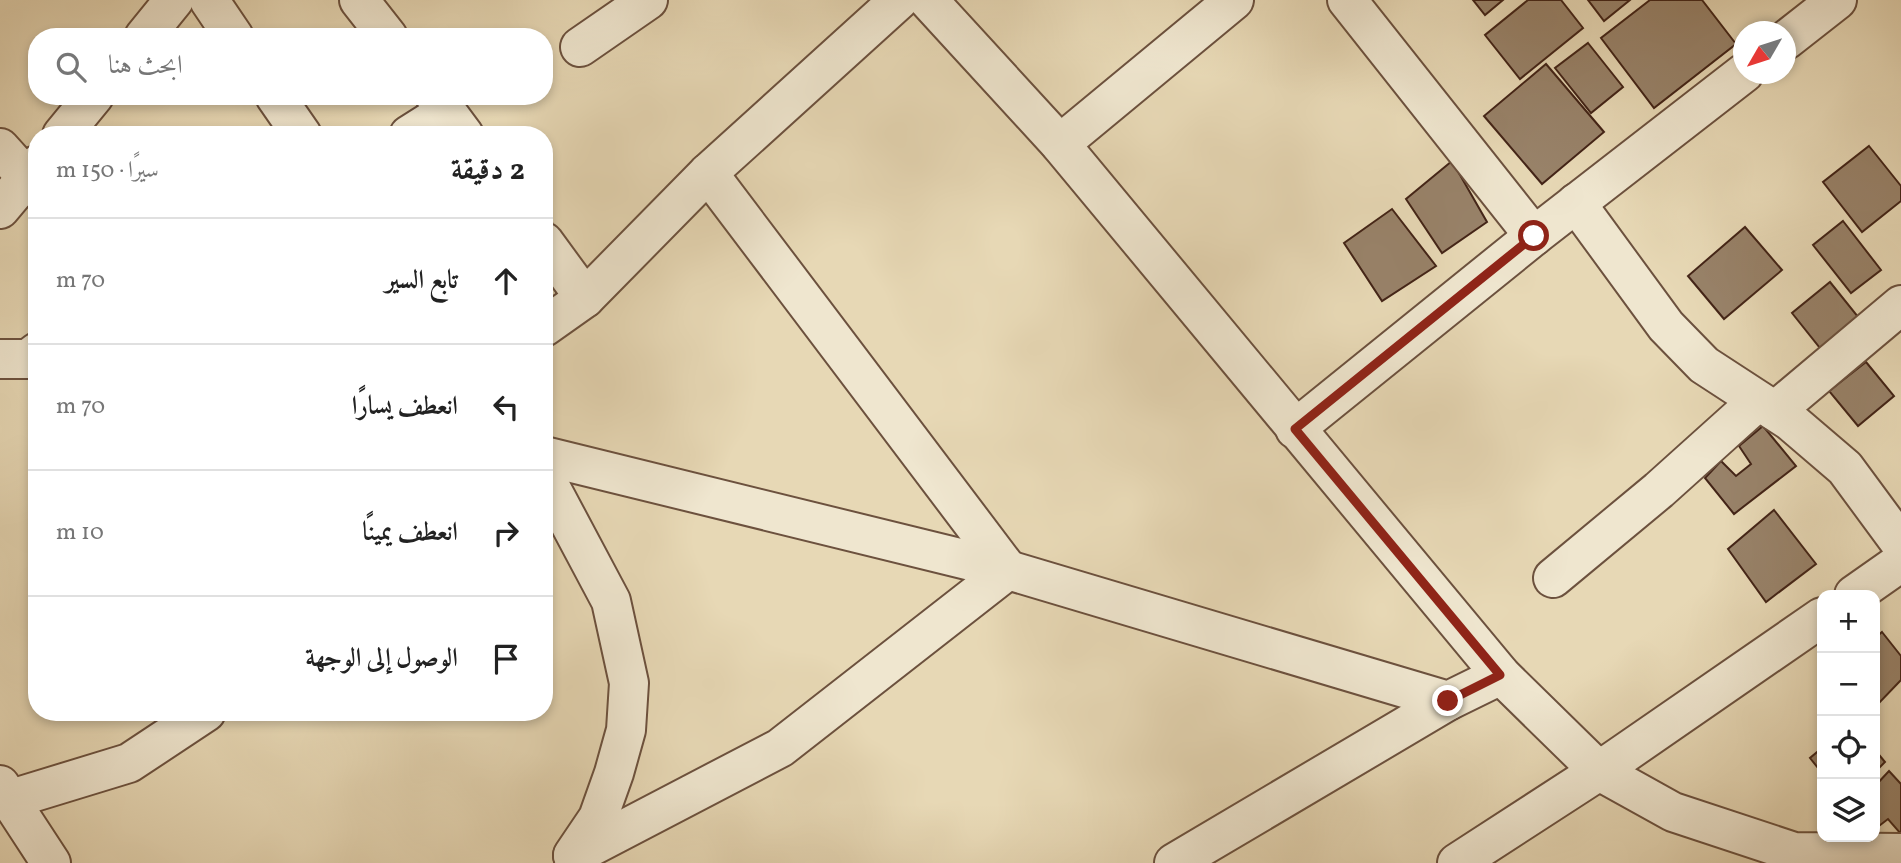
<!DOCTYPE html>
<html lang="ar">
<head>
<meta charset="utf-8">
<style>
  :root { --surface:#fff; --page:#f2f2f2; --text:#222; --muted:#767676; --line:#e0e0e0 }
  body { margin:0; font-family:Vollkorn,Amiri,serif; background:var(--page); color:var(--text); direction:rtl }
  .controls { position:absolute; right:21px; bottom:21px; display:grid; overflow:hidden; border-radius:14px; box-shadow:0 4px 10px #0003 }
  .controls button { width:63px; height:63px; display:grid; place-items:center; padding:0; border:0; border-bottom:2px solid var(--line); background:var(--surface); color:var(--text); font:35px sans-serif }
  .compass { position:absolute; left:1733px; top:21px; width:63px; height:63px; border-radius:50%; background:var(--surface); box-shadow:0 4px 10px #0003; rotate:231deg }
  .stop { position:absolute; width:21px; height:21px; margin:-16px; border:5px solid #8f2418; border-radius:50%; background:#fff }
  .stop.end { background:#8f2418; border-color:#fff; box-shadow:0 2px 7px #0008 }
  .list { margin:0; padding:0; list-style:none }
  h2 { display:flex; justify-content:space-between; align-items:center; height:91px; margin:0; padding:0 28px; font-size:30px }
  h2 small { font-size:23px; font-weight:400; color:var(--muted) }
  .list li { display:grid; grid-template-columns:46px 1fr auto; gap:21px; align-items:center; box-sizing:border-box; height:126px; padding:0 28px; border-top:2px solid var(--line) }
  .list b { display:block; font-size:26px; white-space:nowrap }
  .list em { font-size:23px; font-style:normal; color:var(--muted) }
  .icon { flex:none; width:38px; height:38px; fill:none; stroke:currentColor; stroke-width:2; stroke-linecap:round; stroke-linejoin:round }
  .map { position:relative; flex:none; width:1901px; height:863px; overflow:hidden; direction:ltr }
  .search { position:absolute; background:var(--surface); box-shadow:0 4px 10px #0003; left:28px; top:28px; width:525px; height:77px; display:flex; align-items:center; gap:18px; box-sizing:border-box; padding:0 24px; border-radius:28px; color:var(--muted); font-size:26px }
  .panel { position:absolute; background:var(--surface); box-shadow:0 4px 10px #0003; left:28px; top:126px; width:525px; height:595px; border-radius:28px; direction:rtl }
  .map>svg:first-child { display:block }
  .building { fill:#988269; stroke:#432417; stroke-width:2 }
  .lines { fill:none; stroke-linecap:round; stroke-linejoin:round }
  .minor-casing { stroke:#6c513e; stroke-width:42 }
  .minor { stroke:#efe6cf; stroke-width:38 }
  .route { stroke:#8f2418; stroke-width:9 }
</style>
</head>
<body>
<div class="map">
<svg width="1901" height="863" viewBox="0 0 1901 863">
  <rect width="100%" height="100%" fill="#e7d8b5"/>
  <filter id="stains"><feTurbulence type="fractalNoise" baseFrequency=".00286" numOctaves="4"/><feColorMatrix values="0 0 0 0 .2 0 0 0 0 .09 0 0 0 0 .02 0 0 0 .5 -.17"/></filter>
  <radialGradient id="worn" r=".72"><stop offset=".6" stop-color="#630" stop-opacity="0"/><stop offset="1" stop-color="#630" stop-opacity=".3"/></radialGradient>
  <g class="building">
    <path d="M 1473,0 L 1503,0 L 1485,15 Z"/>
    <path d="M 1528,0 L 1561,0 L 1583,28 L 1520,79 L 1485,35 Z"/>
    <path d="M 1588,0 L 1630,0 L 1604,21 Z"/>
    <path d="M 1650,0 L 1702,0 L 1736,44 L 1654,108 L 1601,38 Z"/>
    <path d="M 1588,43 L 1623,87 L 1591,113 L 1555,68 Z"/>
    <path d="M 1546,64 L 1604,132 L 1542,184 L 1484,116 Z"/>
    <path d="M 1869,146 L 1901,186 L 1901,201 L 1862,232 L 1823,182 Z"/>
    <path d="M 1452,161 L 1487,222 L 1442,253 L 1406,199 Z"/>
    <path d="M 1392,209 L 1436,266 L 1382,301 L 1344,243 Z"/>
    <path d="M 1843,221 L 1881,270 L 1851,293 L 1813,245 Z"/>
    <path d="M 1745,227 L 1782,270 L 1724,319 L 1688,276 Z"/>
    <path d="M 1830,282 L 1863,323 L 1824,353 L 1792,313 Z"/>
    <path d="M 1866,362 L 1894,396 L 1858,426 L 1829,391 Z"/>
    <path d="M 1763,426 L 1796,466 L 1734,514 L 1705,478 L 1721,461 L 1736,476 L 1751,464 L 1739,446 Z"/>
    <path d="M 1774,510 L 1816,564 L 1766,602 L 1728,549 Z"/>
    <path d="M 1882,632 L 1901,656 L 1901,680 L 1879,703 L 1875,697 L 1875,638 Z"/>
    <path d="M 1822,748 L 1822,773 L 1810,758 Z"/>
    <path d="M 1875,750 L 1885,762 L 1875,772 Z"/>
    <path d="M 1889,771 L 1901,784 L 1901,834 L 1888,819 L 1875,829 L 1875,786 Z"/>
  </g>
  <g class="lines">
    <g class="minor-casing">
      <g id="minor">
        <path d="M 209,0 L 234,37"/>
        <path d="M 359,0 L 388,37"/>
        <path d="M 928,0 L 1060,144 L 1501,675 L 1599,771 L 1673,812 L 1794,852 L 1901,853"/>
        <path d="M 1347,0 L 1534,236"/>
        <path d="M 144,37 L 174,0"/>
        <path d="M 1786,40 L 1837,0"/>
        <path d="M 580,47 L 648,0"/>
        <path d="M 275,96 L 302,135"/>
        <path d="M 435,96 L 464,135"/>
        <path d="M 62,135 L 94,96"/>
        <path d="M 409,135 L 447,111"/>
        <path d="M 1060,144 L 1234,0"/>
        <path d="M 0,148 L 37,189"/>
        <path d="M 1576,203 L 1666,326 L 1704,365 L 1790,421 L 1845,468 L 1901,544"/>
        <path d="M 0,209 L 37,165"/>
        <path d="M 544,242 L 585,298"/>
        <path d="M 544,327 L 585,298 L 708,173 L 899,0"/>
        <path d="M 0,359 L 28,359 L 37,352"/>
        <path d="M 1775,411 L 1901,305"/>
        <path d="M 1295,429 L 1534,236 L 1744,73"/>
        <path d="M 544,456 L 1008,570 L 1448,701 L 1501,675"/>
        <path d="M 544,475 L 611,601 L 629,683 L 626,730 L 614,773 L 598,818 L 573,855"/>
        <path d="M 1553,578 L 1659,490 L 1758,401"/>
        <path d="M 1854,595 L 1901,562"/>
        <path d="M 0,785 L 51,863"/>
        <path d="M 8,800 L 129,763 L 206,712"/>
        <path d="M 573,856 L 780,748 L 1008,570 L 708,173"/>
        <path d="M 1174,863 L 1448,701"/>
        <path d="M 1457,863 L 1599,771 L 1822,617"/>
      </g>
    </g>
    <use href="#minor" class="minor"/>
  </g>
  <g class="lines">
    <path class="route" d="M 1448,701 L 1500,675 L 1295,429 L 1534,236"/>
  </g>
  <rect width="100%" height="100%" filter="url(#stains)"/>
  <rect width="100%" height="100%" fill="url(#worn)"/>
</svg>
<div class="controls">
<button>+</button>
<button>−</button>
<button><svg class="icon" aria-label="locate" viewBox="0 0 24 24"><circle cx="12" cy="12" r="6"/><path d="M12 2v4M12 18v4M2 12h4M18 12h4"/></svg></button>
<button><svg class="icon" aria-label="layers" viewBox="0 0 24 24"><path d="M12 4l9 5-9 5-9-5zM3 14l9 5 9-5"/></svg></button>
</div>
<svg class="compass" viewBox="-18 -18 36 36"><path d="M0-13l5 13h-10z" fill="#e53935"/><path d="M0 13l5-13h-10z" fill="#767676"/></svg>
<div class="stop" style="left:1534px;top:236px"></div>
<div class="stop end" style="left:1448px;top:701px"></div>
<div class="search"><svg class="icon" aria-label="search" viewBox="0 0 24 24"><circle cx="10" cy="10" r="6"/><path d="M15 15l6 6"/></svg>ابحث هنا</div>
<section class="panel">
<h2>2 دقيقة<small>سيرًا · 150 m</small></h2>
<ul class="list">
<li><svg class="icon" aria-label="ahead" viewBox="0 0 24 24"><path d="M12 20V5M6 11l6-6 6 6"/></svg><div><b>تابع السير</b></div><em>70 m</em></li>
<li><svg class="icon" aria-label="left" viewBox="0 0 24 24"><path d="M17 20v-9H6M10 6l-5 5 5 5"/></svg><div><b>انعطف يسارًا</b></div><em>70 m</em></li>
<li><svg class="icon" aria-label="right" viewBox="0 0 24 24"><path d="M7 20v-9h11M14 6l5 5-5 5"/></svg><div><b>انعطف يمينًا</b></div><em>10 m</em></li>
<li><svg class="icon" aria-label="arrive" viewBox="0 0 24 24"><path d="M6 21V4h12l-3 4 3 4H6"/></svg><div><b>الوصول إلى الوجهة</b></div></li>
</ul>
</section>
</div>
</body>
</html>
